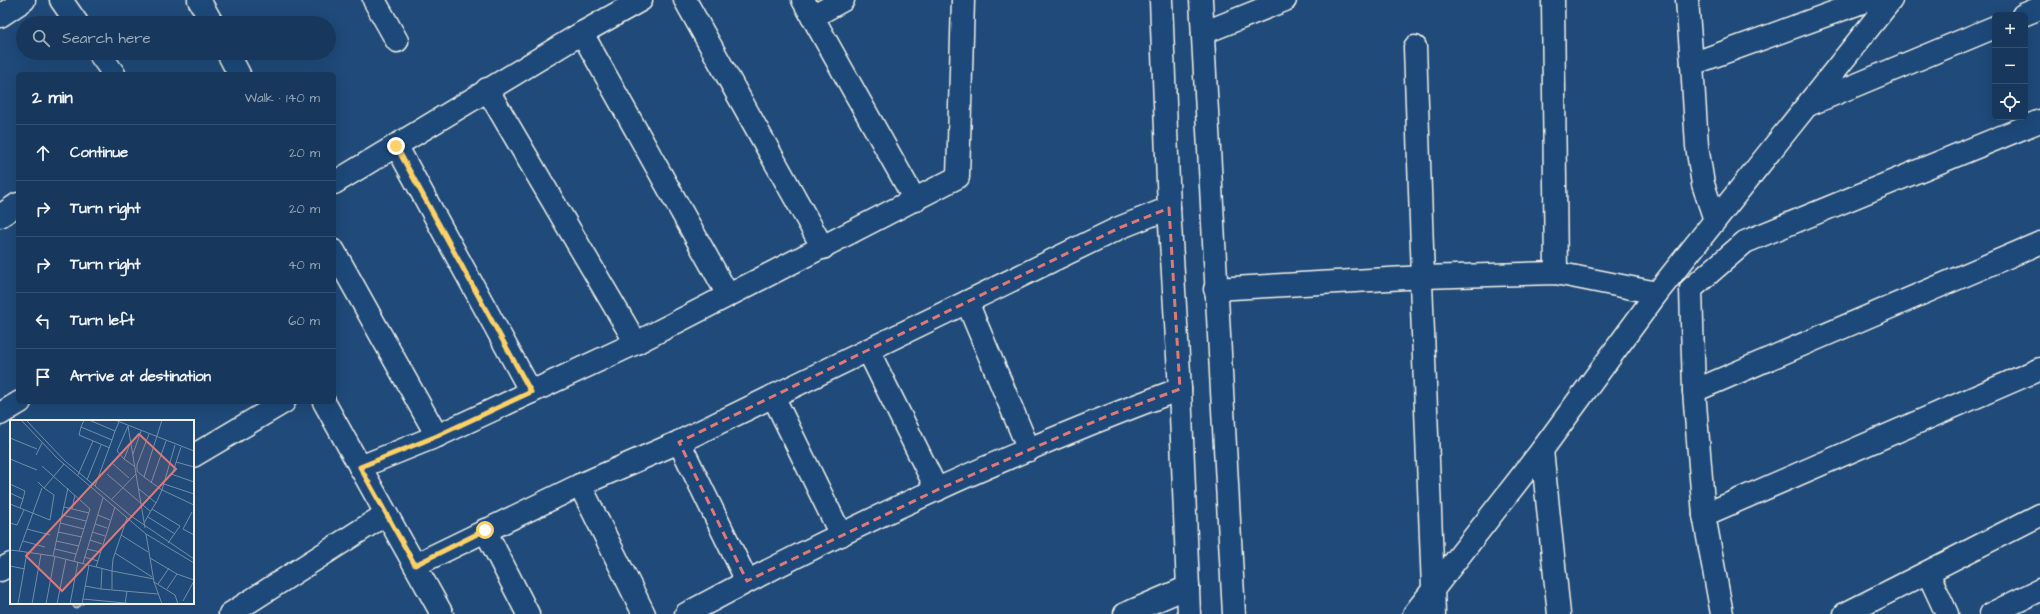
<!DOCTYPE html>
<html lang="en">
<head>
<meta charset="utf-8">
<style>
  :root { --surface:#17385c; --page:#203f62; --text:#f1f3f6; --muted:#9eacbb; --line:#365272 }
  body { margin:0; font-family:"Architects Daughter",sans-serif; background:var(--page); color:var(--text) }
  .controls { position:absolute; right:12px; top:12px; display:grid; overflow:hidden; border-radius:6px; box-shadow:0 4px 16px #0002 }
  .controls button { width:36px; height:36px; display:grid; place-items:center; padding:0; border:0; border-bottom:1px solid var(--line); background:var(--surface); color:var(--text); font:20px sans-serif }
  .stop { position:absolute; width:12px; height:12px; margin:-9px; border:3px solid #ffd166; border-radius:50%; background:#fff }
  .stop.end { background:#ffd166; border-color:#fff; box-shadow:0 1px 4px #0008 }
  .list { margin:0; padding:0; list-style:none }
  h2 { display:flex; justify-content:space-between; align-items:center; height:52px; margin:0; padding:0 16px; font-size:17px }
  h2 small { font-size:13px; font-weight:400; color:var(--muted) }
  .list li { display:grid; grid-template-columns:26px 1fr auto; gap:12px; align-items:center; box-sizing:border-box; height:56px; padding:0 16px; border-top:1px solid var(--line) }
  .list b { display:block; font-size:15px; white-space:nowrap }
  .list em { font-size:13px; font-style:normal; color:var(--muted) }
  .icon { flex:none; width:22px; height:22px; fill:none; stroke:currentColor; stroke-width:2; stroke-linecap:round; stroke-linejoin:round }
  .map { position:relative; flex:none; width:2040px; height:614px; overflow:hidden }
  .search { position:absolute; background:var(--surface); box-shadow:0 4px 16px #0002; left:16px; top:16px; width:320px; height:44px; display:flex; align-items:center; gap:10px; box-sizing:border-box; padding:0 14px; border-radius:22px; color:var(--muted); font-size:15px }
  .panel { position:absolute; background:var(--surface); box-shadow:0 4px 16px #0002; left:16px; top:72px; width:320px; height:332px; border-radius:6px }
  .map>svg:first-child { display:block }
  .building { fill:#697888; stroke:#f4f1e8 }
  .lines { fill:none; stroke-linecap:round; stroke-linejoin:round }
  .minor-casing { stroke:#f4f1e8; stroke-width:25 }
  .minor { stroke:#1f4a7a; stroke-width:22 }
  .route { stroke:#ffd166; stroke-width:5 }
  .marked { fill:none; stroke:#e27875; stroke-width:3; stroke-dasharray:8 5; stroke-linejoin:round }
  .inset-road { fill:none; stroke:#748da6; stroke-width:1 }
  .view { fill:#e27875; fill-opacity:0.15; stroke:#e27875; stroke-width:2 }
  .inset-edge { fill:none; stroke:#f4f1e8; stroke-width:2 }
</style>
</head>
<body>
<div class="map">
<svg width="2040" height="614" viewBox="0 0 2040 614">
  <rect width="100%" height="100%" fill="#1f4a7a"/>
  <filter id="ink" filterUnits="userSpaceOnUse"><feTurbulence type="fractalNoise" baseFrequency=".025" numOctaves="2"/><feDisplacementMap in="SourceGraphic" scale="8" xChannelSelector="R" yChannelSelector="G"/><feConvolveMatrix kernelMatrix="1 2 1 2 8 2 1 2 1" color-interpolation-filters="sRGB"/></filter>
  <g filter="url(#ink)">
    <path class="building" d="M 71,603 L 84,603 L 75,609 Z"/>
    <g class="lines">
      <g class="minor-casing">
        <g id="minor">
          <path d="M 61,0 L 77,23"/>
          <path d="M 199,0 L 212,23"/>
          <path d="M 374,0 L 397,41"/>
          <path d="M 685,0 L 823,248"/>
          <path d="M 803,0 L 915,200"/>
          <path d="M 1161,0 L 1169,208 L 1180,389 L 1189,614"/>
          <path d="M 1201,0 L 1234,614"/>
          <path d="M 1553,0 L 1556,273"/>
          <path d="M 1687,0 L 1692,64"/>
          <path d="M 2023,15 L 2040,8"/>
          <path d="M 0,16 L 24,0"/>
          <path d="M 812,17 L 843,0"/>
          <path d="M 582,33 L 728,295"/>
          <path d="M 1203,33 L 1285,0"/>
          <path d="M 1415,47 L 1423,277 L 1421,282 L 1434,614"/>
          <path d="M 99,53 L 114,74"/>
          <path d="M 228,53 L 239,74"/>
          <path d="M 487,89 L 636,343"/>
          <path d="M 1808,105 L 1995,27"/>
          <path d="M 396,145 L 531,392"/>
          <path d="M 334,183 L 582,33 L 641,0"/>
          <path d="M 0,216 L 18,204"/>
          <path d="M 1715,220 L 1703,184 L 1697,146 L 1692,64 L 1868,0"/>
          <path d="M 334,251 L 437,436"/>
          <path d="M 1215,289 L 1423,277 L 1556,273 L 1657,293"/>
          <path d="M 967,302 L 1029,450"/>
          <path d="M 868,350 L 937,490"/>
          <path d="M 1694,391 L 1691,289 L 1745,242 L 2040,121"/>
          <path d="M 773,396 L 841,535"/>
          <path d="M 324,402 L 442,614"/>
          <path d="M 0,414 L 20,402"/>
          <path d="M 679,442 L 747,581"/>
          <path d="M 1542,450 L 1559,614"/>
          <path d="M 193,456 L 284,402"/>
          <path d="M 360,467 L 437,436 L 636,343 L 958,177 L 963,0"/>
          <path d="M 580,485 L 644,614"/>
          <path d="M 1704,515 L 2040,369"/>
          <path d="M 485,530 L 528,614"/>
          <path d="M 415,565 L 580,485 L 679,442 L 1119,228 L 1169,208"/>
          <path d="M 0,570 L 11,564"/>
          <path d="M 1928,573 L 1947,614"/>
          <path d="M 230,614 L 386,514"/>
          <path d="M 686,614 C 845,528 1011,452 1180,389"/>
          <path d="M 1125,614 L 1188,587"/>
          <path d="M 1414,614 L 1542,450 L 1657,293 L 1891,0"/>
          <path d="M 1722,614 L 1704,515 L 1694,391 L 2040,243"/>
          <path d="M 1845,614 L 2040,515"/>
          <path d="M 1991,614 L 2040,590"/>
        </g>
      </g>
      <use href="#minor" class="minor"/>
    </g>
  </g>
  <g class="lines" filter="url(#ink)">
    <path class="route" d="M 396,146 L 531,392 L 437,436 L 360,467 L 415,565 L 485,530"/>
  </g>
  <path class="marked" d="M 1169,208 L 1180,389 L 1107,416 L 937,490 L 747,581 L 679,442 L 1119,228 Z"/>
  <g transform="translate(10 420)">
    <rect width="184" height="184" fill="#1f4a7a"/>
    <path class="inset-road" d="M 11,0 L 47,38 L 136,114 L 184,143M 16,0 L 55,41 L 121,96 L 184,139M 74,0 L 71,7 L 102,20 L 105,11M 79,0 L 105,11 L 109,2M 105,0 L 184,31M 152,0 L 134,57 L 152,70 L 165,25M 118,6 L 135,108M 71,7 L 69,15 L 100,28M 0,18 L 27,29M 120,24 L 114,39 L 124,46M 123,34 L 131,11M 26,35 L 32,23M 0,39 L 27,50M 114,39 L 107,31 L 118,6M 166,42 L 184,47M 102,43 L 119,58M 32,46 L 80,89 L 64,141M 97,54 L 141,92M 161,54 L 184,62M 68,55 L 83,21M 162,55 L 171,27M 134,57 L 127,51 L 127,45 L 139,14M 77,60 L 91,25M 28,62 L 34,68 L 54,44M 141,63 L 156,21M 0,64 L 15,71 L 13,79M 154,64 L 184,74M 85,66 L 102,20M 129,69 L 146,83 L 142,89M 0,73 L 13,79 L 10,88M 101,80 L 126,54M 146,83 L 152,70 L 184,85M 0,84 L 40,100 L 44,75 L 34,68M 54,87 L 79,93M 62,89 L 65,75M 52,95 L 76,101M 88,95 L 100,100M 138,97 L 165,114M 117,98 L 103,139 L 102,151 L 144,159M 0,103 L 7,105 L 14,90M 50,103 L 74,109M 134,103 L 142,89 L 170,106 L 158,123M 85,104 L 97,108M 17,109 L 40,115M 173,109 L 182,92M 173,109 L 184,115M 48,112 L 72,117M 82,112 L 95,116M 136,114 L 144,162 L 152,184M 111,115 L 138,132M 80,120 L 92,124M 13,121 L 35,127M 46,121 L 69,126M 45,129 L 66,134M 77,129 L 90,132M 0,130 L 9,131 L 32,68M 9,131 L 43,136 L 58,68M 105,133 L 142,157M 43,136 L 102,151 L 102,169M 74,137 L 88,141M 140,138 L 167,154 L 184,160M 73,143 L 93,78M 0,146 L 15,149M 86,147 L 105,87M 92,148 L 91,169 L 148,174M 144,162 L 165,175 L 168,184M 148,164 L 159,148M 75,166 L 91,169M 157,169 L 167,154M 73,179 L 125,184M 173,181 L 184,161M 8,184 L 17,132M 22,184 L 31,134M 36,184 L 45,136M 47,184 L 56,139M 60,184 L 68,142M 72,184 L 79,145M 115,184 L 117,171"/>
    <path class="view" d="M 129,14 L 166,49 L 52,171 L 16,136 Z"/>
    <rect width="184" height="184" class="inset-edge"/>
  </g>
</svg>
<div class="controls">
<button>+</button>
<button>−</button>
<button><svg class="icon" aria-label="locate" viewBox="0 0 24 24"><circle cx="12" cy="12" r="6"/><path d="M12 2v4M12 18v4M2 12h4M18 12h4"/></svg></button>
</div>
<div class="stop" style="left:485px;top:530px"></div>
<div class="stop end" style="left:396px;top:146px"></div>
<div class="search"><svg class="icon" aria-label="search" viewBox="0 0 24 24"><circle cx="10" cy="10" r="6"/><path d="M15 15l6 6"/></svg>Search here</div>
<section class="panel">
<h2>2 min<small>Walk · 140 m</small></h2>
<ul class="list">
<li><svg class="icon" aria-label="ahead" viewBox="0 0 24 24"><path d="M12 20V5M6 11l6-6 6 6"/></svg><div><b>Continue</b></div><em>20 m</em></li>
<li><svg class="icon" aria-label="right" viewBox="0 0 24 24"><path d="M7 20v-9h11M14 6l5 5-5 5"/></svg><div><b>Turn right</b></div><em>20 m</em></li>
<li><svg class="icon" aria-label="right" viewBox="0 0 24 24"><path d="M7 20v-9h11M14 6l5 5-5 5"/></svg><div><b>Turn right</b></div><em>40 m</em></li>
<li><svg class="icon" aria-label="left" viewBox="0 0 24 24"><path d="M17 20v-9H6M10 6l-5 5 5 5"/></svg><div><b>Turn left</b></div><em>60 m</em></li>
<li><svg class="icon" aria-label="arrive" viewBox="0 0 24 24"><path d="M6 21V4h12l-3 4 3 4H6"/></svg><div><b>Arrive at destination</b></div></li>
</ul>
</section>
</div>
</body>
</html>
